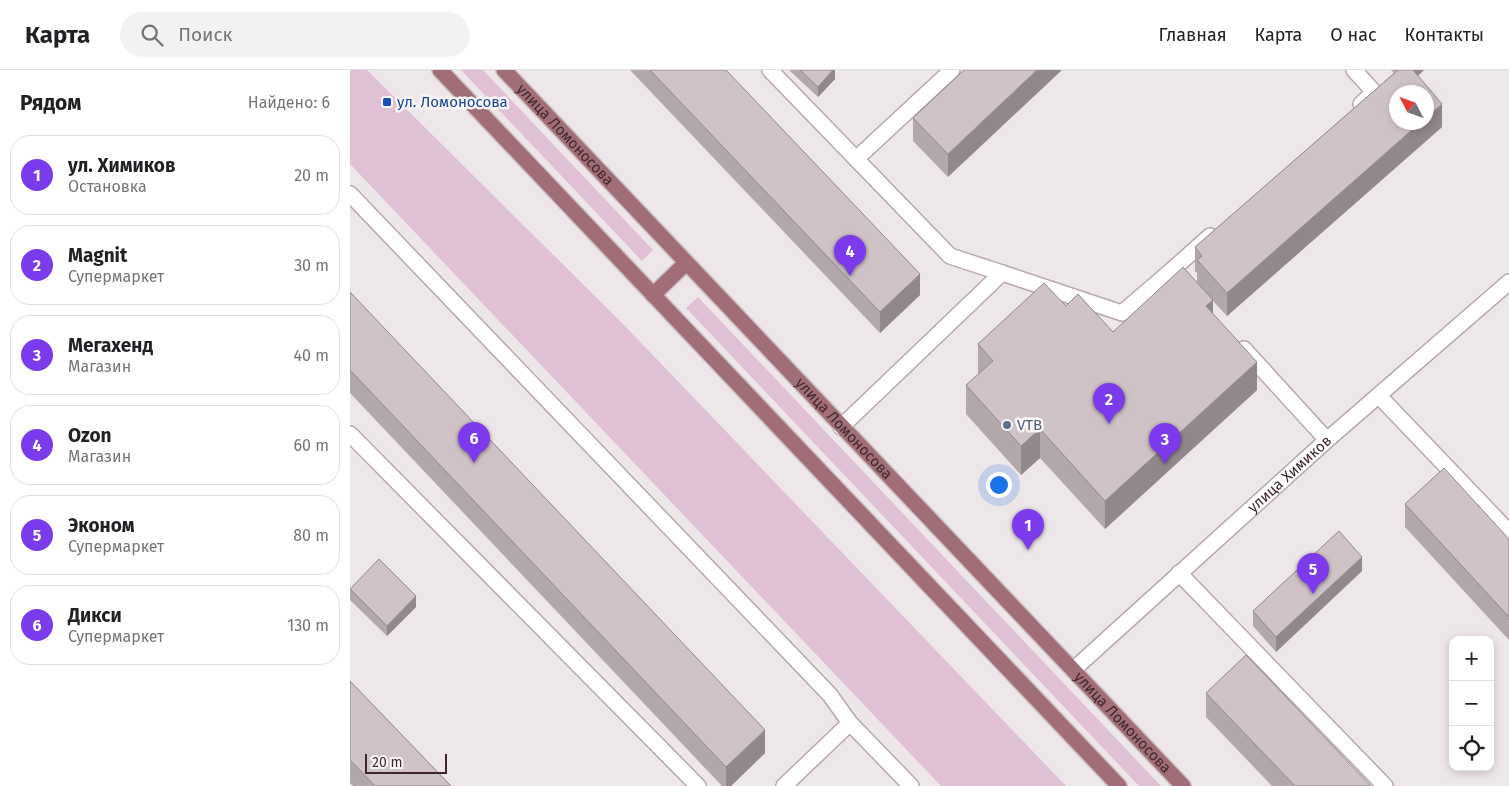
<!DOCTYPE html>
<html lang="ru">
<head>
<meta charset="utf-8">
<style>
  :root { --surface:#fff; --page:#f2f2f2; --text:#202124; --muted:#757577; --line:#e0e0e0; --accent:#7c3aed }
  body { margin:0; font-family:"Fira Sans",sans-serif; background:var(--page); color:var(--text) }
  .controls { position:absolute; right:15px; bottom:15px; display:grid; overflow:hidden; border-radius:10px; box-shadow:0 2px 8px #0003 }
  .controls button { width:45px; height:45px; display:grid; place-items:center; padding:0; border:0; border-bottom:1px solid var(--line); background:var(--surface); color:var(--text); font:25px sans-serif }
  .compass { position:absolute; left:1039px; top:15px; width:45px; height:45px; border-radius:50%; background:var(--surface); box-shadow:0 2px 8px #0003; rotate:311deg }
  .scale { position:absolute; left:15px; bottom:12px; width:82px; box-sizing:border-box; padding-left:5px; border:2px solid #40262b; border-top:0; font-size:14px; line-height:18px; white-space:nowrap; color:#40262b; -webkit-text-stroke:4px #fbf7f9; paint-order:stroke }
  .you { position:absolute; left:648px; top:414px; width:18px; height:18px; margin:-12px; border:4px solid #fff; border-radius:50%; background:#1a73e8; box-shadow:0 0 0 8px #1a73e833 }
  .badge { display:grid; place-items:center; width:32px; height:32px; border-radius:50%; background:var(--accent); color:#fff; font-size:16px; font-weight:700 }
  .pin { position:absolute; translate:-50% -41px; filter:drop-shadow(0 1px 2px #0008) }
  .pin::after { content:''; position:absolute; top:26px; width:18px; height:15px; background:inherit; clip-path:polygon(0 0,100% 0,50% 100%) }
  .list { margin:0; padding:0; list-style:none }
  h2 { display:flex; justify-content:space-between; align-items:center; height:65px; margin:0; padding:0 20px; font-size:21px }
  h2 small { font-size:16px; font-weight:400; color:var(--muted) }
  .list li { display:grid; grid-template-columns:32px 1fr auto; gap:15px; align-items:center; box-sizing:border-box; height:80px; margin:0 10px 10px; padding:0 10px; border:1px solid var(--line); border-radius:20px }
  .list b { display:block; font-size:19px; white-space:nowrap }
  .list p { margin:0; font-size:16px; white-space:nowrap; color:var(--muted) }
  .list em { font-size:16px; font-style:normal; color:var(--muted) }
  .icon { flex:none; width:28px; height:28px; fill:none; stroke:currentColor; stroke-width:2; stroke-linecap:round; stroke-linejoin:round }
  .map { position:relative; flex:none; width:1159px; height:716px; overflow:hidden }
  header { display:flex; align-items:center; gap:30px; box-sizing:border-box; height:70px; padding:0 25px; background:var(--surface); border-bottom:1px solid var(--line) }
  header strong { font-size:24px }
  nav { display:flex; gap:28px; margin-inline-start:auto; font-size:18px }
  .search { width:350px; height:45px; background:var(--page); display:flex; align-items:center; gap:12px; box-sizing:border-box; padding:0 18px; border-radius:28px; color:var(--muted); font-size:19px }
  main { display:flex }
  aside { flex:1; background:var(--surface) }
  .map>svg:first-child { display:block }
  .green { fill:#dec1d4 }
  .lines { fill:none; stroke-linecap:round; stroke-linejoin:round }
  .minor-casing { stroke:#b6a9ac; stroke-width:18 }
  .major-casing { stroke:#cac2c4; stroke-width:18 }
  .minor { stroke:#fff; stroke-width:15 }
  .major { stroke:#a16e77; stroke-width:15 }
  .wall { fill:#b2a8ab }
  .shaded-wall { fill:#91888b }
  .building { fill:#cfc3c7; stroke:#91888b }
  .transit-dot { fill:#1a4fb4; stroke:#fbf7f9; stroke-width:2 }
  .service-dot { fill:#5c6f8a; stroke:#fbf7f9; stroke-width:2 }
  .labels { text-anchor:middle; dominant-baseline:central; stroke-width:5; stroke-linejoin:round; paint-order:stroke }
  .transit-label { font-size:15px; fill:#164399; stroke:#fbf7f9; text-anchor:start }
  .street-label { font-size:15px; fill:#40262b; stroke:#fbf7f9 }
  .service-label { font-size:15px; fill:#4e5e75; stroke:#fbf7f9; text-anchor:start }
</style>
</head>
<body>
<header>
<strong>Карта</strong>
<div class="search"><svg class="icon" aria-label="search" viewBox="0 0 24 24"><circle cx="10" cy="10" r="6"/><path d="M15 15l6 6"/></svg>Поиск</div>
<nav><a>Главная</a><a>Карта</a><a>О нас</a><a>Контакты</a></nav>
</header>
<main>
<aside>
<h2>Рядом<small>Найдено: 6</small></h2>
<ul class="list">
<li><span class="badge">1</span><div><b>ул. Химиков</b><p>Остановка</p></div><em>20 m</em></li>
<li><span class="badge">2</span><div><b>Magnit</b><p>Супермаркет</p></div><em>30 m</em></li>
<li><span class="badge">3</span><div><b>Мегахенд</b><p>Магазин</p></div><em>40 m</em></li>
<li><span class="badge">4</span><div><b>Ozon</b><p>Магазин</p></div><em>60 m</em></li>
<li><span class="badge">5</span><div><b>Эконом</b><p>Супермаркет</p></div><em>80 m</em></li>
<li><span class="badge">6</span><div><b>Дикси</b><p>Супермаркет</p></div><em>130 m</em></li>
</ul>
</aside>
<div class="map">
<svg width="1159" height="716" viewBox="0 0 1159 716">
  <rect width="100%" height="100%" fill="#eee7e9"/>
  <g class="green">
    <path d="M 0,0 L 17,0 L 272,253 L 716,716 L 591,716 L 0,94 Z"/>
    <path d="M 111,0 L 133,0 L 303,180 L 292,191 Z"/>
    <path d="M 348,227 L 811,716 L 789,716 L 336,238 Z"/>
  </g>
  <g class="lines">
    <g class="minor-casing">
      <g id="minor">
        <path d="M 420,0 L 600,186 L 652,203"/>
        <path d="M 1004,0 L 1024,22 L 1011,34"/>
        <path d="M 506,89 L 602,0"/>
        <path d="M 0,124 L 480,625 L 500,653 L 561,716"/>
        <path d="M 840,219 L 822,200 L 860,166"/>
        <path d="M 894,279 L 977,370"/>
        <path d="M 1029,326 L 1159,462"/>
        <path d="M 491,357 L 652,203 L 772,243 L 822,200"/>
        <path d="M 0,364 L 348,716"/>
        <path d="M 829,503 L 1035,716"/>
        <path id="s1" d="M 723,600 L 977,370 L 1159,212"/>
        <path d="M 434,716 L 500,653"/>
      </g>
    </g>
    <g class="major-casing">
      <g id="major">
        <path d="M 90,0 L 769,716"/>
        <path id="s2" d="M 154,0 L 833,716"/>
        <path d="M 303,225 L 336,193"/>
      </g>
    </g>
    <use href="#minor" class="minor"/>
    <use href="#major" class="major"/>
  </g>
  <g class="wall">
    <path d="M 280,0 L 376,0 L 570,225 L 530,263 Z"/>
    <path d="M 439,0 L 485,0 L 485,9 L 468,27 Z"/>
    <path d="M 614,0 L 598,107 L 563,71 L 563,48 Z"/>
    <path d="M 1041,0 L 1074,0 L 1068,6 L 1092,57 L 877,246 L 863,231 L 863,243 L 907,320 L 755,459 L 690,388 L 671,405 L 616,344 L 616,315 L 629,304 L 628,303 L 628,274 L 716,236 L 763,262 L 847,213 L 847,203 L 845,201 L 845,177 L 1044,3 Z"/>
    <path d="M 0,222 L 415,683 L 381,716 L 372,716 L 0,323 Z"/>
    <path d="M 1055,434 L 1159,469 L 1159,570 L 1055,457 Z"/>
    <path d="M 1012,501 L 926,582 L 903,556 L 903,541 Z"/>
    <path d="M 0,518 L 66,537 L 37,566 L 0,530 Z"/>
    <path d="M 0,611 L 101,716 L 3,716 L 0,713 Z"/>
    <path d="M 856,623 L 1021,716 L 922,716 L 856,647 Z"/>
  </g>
  <g class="shaded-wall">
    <path d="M 483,0 L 485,0 L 485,9 L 468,27 L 468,17 Z"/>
    <path d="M 687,0 L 712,0 L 598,107 L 598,84 Z"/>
    <path d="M 1055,0 L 1074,0 L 1055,17 Z"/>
    <path d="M 1092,34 L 1092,57 L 877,246 L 877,223 L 1071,52 L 1076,52 L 1076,48 Z"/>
    <path d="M 570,204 L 570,225 L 530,263 L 530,242 Z"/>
    <path d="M 863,230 L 863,258 L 856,236 Z"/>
    <path d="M 907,292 L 907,320 L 755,459 L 755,431 Z"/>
    <path d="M 690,359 L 690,388 L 671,405 L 671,376 Z"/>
    <path d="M 1012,487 L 1012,501 L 926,582 L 926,567 Z"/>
    <path d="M 66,526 L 66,537 L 37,566 L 37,556 Z"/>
    <path d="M 415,660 L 415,683 L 381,716 L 376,716 L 376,697 Z"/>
  </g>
  <g class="building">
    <path d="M 300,0 L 376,0 L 570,204 L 530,242 Z"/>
    <path d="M 450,0 L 483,0 L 468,17 Z"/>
    <path d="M 614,0 L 687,0 L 598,84 L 563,48 Z"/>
    <path d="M 1048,0 L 1063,0 L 1092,34 L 1076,48 L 1076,22 L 1046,22 L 1046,52 L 1071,52 L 877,223 L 847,190 L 852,186 L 845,177 Z"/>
    <path d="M 833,197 L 863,230 L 856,236 L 907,292 L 755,431 L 690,359 L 671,376 L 616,315 L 643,291 L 628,274 L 694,213 L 716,236 L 728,224 L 763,262 Z"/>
    <path d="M 0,222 L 415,660 L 376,697 L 0,300 Z"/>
    <path d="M 1094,398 L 1159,469 L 1159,547 L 1055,434 Z"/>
    <path d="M 989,461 L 1012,487 L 926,567 L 903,541 Z"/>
    <path d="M 29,489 L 66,526 L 37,556 L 0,519 Z"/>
    <path d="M 896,585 L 1021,716 L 945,716 L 856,623 Z"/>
    <path d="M 0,611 L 101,716 L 25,716 L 0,690 Z"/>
  </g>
  <rect class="transit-dot" x="32" y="27" width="10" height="10" rx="2.5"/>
  <circle class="service-dot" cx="657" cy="355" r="5"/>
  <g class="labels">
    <g class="transit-label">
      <text x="47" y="32">ул. Ломоносова</text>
    </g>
    <g class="street-label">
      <text stroke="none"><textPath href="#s2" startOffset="89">улица Ломоносова</textPath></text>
      <text stroke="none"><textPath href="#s2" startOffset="494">улица Ломоносова</textPath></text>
      <text stroke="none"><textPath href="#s1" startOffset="292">улица Химиков</textPath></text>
      <text stroke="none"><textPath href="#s2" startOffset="899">улица Ломоносова</textPath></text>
    </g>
    <g class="service-label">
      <text x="667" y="355">VTB</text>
    </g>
  </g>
</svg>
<div class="controls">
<button>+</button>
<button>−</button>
<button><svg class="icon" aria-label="locate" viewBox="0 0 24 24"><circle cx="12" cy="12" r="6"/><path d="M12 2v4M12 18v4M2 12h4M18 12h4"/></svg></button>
</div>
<svg class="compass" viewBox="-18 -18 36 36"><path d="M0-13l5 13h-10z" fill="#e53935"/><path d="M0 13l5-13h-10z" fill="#757577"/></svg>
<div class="scale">20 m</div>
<div class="you"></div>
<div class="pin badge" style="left:678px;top:480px">1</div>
<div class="pin badge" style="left:759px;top:354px">2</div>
<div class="pin badge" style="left:815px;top:394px">3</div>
<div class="pin badge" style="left:500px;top:206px">4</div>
<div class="pin badge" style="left:963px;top:524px">5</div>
<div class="pin badge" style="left:124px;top:393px">6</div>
</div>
</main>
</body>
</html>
